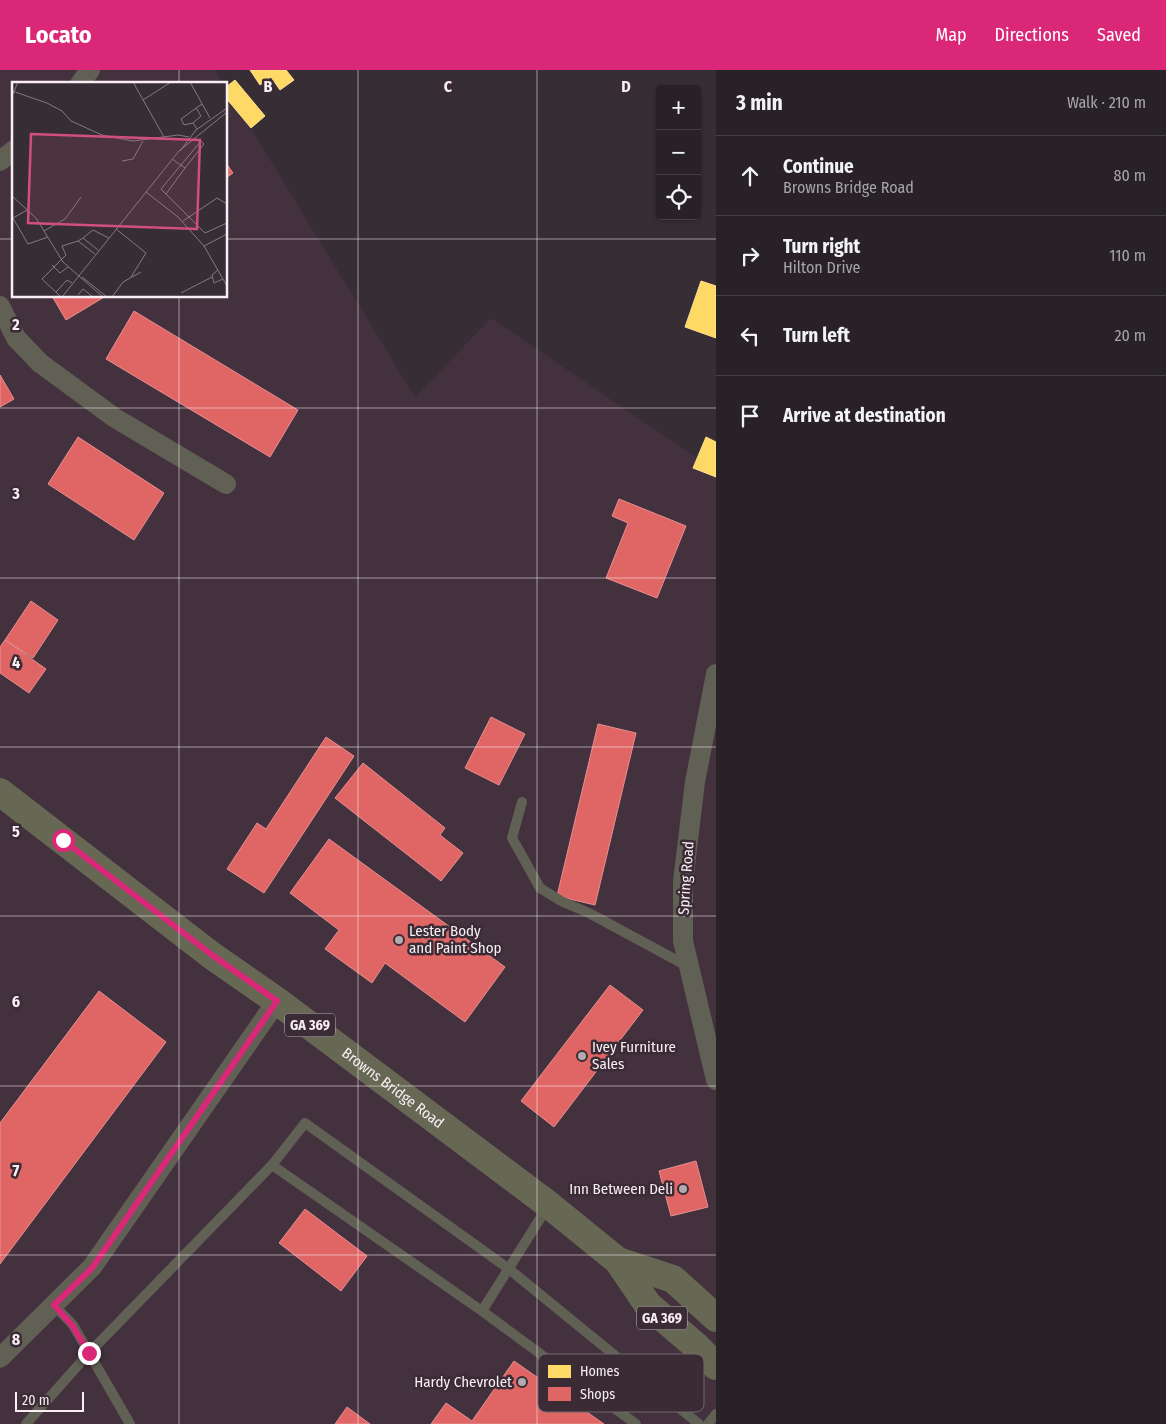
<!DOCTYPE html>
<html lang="en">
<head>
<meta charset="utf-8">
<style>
  :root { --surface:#282227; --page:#302a2f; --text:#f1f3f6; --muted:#a5a4a7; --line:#443f44; --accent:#db2777 }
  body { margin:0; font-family:"Fira Sans Condensed",sans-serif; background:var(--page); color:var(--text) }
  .controls { position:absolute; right:15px; top:15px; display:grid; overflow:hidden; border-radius:5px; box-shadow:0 1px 4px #0004 }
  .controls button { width:45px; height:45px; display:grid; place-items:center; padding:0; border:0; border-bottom:1px solid var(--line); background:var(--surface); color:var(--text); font:25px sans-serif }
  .scale { position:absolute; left:15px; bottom:12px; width:69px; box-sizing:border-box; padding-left:5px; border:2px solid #f8eef4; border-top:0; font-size:14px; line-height:18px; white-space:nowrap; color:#f8eef4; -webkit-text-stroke:4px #3a2b35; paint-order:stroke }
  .stop { position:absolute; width:15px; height:15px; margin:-11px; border:4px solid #db2777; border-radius:50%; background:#fff }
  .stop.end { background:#db2777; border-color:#fff; box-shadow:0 1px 5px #0008 }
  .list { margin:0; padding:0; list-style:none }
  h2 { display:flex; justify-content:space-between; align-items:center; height:65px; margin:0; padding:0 20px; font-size:21px }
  h2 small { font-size:16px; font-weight:400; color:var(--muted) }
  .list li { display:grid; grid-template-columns:32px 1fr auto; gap:15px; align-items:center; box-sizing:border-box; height:80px; padding:0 20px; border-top:1px solid var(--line) }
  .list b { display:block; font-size:19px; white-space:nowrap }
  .list p { margin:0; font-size:16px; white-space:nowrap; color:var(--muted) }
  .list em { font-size:16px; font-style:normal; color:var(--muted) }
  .icon { flex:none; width:28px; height:28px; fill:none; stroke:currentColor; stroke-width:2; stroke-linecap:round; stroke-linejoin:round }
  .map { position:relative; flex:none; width:716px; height:1354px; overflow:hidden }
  header { display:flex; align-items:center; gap:30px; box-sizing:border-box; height:70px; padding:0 25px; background:var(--accent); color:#fff }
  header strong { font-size:24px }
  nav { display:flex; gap:28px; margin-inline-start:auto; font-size:18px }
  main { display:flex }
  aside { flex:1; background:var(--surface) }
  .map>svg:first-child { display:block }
  .built { fill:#44313e }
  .homes { fill:#ffd966; stroke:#fddf91 }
  .shops { fill:#e06666; stroke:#e78f91 }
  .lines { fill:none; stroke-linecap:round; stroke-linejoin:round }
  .lane { stroke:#606055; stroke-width:10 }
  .street { stroke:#606055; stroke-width:20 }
  .primary { stroke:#666854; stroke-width:28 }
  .route { stroke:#db2777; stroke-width:6 }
  .grid { fill:none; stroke:#f8eef4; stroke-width:1; stroke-opacity:0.55 }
  .poi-dot { fill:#b4abb1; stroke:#3a2b35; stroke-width:2 }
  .labels { text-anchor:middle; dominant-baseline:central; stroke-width:5; stroke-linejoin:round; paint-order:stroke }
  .shield { fill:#3a2b35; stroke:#bfb4bb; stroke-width:1 }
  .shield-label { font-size:14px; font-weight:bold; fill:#f8eef4 }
  .street-label { font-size:15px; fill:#f8eef4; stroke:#3a2b35 }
  .poi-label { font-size:15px; fill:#f8eef4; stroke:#3a2b35; text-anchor:start }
  .inset-road { fill:none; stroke:#847b81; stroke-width:1 }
  .view { fill:#d04e81; fill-opacity:0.15; stroke:#d04e81; stroke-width:2.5 }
  .inset-edge { fill:none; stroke:#f8eef4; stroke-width:2.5 }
  .key { fill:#3a2b35; stroke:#73666e; stroke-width:1 }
  .key-label { font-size:14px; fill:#f8eef4 }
  .grid-label { font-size:16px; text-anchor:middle; font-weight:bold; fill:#f8eef4; stroke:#3a2b35; stroke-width:5; stroke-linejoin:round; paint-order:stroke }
</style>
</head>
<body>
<header>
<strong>Locato</strong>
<nav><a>Map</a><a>Directions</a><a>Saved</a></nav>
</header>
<main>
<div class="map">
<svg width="716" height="1354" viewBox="0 0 716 1354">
  <rect width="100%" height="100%" fill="#362e34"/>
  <path class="built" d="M 0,0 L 215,0 L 224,14 L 14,14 L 14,226 L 226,226 L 226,18 L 415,327 L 491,248 L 716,401 L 716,1354 L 0,1354 Z"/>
  <g class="homes">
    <path d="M 250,0 L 286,0 L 294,10 L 280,20 L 271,7 L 260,15 Z"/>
    <path d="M 235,10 L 265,46 L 251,58 L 226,28 L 226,17 Z"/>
    <path d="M 701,211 L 716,216 L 716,268 L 685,257 Z"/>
    <path d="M 706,367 L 716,372 L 716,407 L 693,398 Z"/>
  </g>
  <g class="shops">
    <path d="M 226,93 L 233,103 L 226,108 Z"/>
    <path d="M 52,226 L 106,226 L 66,250 Z"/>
    <path d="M 134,241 L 298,340 L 270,387 L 106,289 Z"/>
    <path d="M 0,305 L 14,329 L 0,337 Z"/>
    <path d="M 78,367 L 164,423 L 134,470 L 48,414 Z"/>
    <path d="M 619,429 L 686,456 L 657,528 L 606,508 L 628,453 L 612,446 Z"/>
    <path d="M 31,531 L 58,550 L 33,588 L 5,570 Z"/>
    <path d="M 5,570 L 46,599 L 29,623 L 0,603 L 0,577 Z"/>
    <path d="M 491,647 L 525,664 L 499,715 L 465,698 Z"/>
    <path d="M 598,654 L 636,663 L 595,835 L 557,826 Z"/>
    <path d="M 326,667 L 354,686 L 264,823 L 227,799 L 257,753 L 266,759 Z"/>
    <path d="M 363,693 L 445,758 L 440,765 L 463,783 L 441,811 L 335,728 Z"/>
    <path d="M 329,769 L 505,897 L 465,952 L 385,893 L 372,913 L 325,879 L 339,860 L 290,823 Z"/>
    <path d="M 610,915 L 643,940 L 554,1057 L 521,1031 Z"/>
    <path d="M 99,921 L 166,972 L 0,1194 L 0,1053 Z"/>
    <path d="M 696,1091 L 708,1137 L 671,1146 L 659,1101 Z"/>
    <path d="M 305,1139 L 367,1186 L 341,1221 L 279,1173 Z"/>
    <path d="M 514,1291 L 604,1354 L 431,1354 L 446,1333 L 472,1351 Z"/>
    <path d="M 347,1337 L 370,1354 L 335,1354 Z"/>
  </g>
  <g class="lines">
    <g class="lane">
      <path d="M 522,732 L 512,768 L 540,818 L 561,831 L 589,843 L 689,897"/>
      <path d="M 548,1136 L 482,1241 L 636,1354"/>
      <path d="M 54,1235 L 73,1255 L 130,1354"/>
      <path d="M 482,1241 L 272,1095 L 305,1053 L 509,1199 L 699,1354"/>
      <path d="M 26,1354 L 89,1283 L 272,1095"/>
      <path d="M 708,1354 L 716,1344"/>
    </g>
    <g class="street">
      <path d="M 80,14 L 90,0"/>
      <path d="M 0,91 L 14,80"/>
      <path d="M 0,236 L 16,268 L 40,293 L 115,348 L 226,414"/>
      <path d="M 716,604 L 695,712 L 683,812 L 683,871 L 716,1010"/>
      <path d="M 0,1288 L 92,1197 L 277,931"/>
    </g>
    <g class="primary">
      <path id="s1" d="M 0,722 L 211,885 L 277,931 L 549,1135 L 618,1191 L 648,1235 L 696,1276 L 716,1296"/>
      <path d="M 618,1191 L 673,1209 L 716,1248"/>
    </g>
  </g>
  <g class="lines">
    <path class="route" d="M 63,770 L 212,885 L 277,931 L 92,1198 L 54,1235 L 72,1255 L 89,1283"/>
  </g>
  <path class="grid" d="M 179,0 L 179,14M 358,0 L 358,1354M 537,0 L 537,1354M 0,169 L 14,169M 226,169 L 716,169M 179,226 L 179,1354M 0,338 L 716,338M 0,508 L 716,508M 0,677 L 716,677M 0,846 L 716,846M 0,1016 L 716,1016M 0,1185 L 716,1185"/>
  <g class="poi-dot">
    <circle cx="399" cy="870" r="5"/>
    <circle cx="582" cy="986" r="5"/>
    <circle cx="683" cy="1119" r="5"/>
    <circle cx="522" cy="1312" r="5"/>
  </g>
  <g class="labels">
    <g class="shield">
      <rect x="285" y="943.5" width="50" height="23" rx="4"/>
      <rect x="637" y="1236.5" width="50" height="23" rx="4"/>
    </g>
    <g class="shield-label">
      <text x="310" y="955">GA 369</text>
      <text x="662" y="1248">GA 369</text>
    </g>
    <g class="street-label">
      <text transform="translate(686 808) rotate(-86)">Spring Road</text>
      <text stroke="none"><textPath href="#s1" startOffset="492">Browns Bridge Road</textPath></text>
    </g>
    <g class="poi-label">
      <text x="409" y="861">Lester Body<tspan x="409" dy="17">and Paint Shop</tspan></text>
      <text x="592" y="977">Ivey Furniture<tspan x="592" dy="17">Sales</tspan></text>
      <text x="673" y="1119" text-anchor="end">Inn Between Deli</text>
      <text x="512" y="1312" text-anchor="end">Hardy Chevrolet</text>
    </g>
  </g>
  <g transform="translate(12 12)">
    <rect width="215" height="215" fill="#362e34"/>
    <path class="inset-road" d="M 121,0 L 152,55M 178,0 L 198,36M 0,9 L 35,21 L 50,29 L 59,39 L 90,53 L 121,59 L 166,53 L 177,55M 0,14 L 6,0M 131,18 L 159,0M 181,41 L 189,34 L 184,26M 185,47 L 181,41 L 172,43 L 169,37 L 190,22M 168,69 L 184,48 L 215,26M 160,77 L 173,86 L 192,62 L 188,58M 110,79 L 121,77 L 131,59M 173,86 L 154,112 L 149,107 L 189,59M 134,110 L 166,135 L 192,164 L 215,204M 154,112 L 193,151 L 215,141M 0,114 L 24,136 L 51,180 L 91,215M 15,128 L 1,136 L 16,162 L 36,155M 171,139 L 205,116 L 215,122M 104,147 L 134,171 L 119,195M 32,149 L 53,137 L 69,115M 71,156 L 81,148 L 97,156M 66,159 L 71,156 L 86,168M 192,164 L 215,152M 40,183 L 48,191 L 56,185M 206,188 L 200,193 L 202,201 L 211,197M 70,195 L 95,215M 44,210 L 55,198 L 60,201M 169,211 L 200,195M 66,213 L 71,207 L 81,215M 49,215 L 30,197 L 54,173 L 50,164 L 66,159 L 83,172M 50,215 L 167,69 L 215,30M 100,215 L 111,200 L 129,190"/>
    <path class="view" d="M 19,52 L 188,58 L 185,147 L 16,141 Z"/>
    <rect width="215" height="215" class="inset-edge"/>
  </g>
  <rect x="538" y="1284" width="166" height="58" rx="8" class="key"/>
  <rect x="548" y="1295" width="23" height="13" fill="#ffd966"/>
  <rect x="548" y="1317" width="23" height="14" fill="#e06666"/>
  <g class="key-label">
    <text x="580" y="1306">Homes</text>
    <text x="580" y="1329">Shops</text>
  </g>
  <g class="grid-label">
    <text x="268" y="22">B</text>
    <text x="448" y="22">C</text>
    <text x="626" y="22">D</text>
    <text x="16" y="260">2</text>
    <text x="16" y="429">3</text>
    <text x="16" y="598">4</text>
    <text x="16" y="767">5</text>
    <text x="16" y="937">6</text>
    <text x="16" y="1106">7</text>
    <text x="16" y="1275">8</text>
  </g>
</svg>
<div class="controls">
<button>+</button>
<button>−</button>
<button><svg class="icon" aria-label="locate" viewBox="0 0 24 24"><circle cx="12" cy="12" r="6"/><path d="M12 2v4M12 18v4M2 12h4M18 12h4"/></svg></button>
</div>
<div class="scale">20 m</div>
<div class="stop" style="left:63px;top:770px"></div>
<div class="stop end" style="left:89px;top:1283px"></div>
</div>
<aside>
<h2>3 min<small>Walk · 210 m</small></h2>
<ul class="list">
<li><svg class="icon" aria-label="ahead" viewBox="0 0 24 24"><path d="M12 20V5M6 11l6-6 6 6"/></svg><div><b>Continue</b><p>Browns Bridge Road</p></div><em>80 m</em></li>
<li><svg class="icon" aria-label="right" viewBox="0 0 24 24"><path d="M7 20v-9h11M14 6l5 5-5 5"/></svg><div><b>Turn right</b><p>Hilton Drive</p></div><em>110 m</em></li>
<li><svg class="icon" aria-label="left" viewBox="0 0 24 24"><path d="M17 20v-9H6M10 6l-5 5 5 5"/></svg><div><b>Turn left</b></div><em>20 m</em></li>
<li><svg class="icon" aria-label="arrive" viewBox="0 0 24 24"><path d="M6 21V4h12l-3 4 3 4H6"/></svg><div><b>Arrive at destination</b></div></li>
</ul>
</aside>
</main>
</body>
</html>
